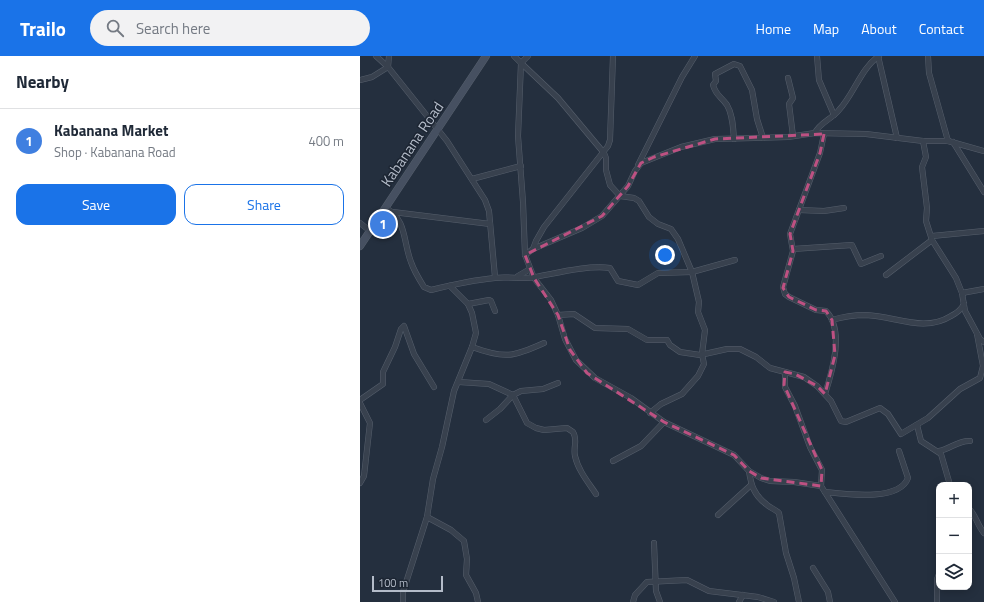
<!DOCTYPE html>
<html lang="en">
<head>
<meta charset="utf-8">
<style>
  :root { --surface:#fff; --page:#f2f2f3; --text:#1f2937; --muted:#747a83; --line:#e0e1e3; --accent:#1a73e8 }
  body { margin:0; font-family:"Titillium Web",sans-serif; background:var(--page); color:var(--text) }
  .controls { position:absolute; right:12px; bottom:12px; display:grid; overflow:hidden; border-radius:8px; box-shadow:0 2px 10px #0003 }
  .controls button { width:36px; height:36px; display:grid; place-items:center; padding:0; border:0; border-bottom:1px solid var(--line); background:var(--surface); color:var(--text); font:20px sans-serif }
  .scale { position:absolute; left:12px; bottom:10px; width:71px; box-sizing:border-box; padding-left:4px; border:2px solid #b4bcc9; border-top:0; font-size:11px; line-height:14px; white-space:nowrap; color:#b4bcc9; -webkit-text-stroke:3px #1d2633; paint-order:stroke }
  .you { position:absolute; left:305px; top:199px; width:14px; height:14px; margin:-10px; border:3px solid #fff; border-radius:50%; background:#1a73e8; box-shadow:0 0 0 6px #1a73e833 }
  .badge { display:grid; place-items:center; width:26px; height:26px; border-radius:50%; background:var(--accent); color:#fff; font-size:13px; font-weight:700 }
  .pin { position:absolute; translate:-50% -50%; border:2px solid #fff; box-shadow:0 1px 4px #0006 }
  .list { margin:0; padding:0; list-style:none }
  h2 { display:flex; justify-content:space-between; align-items:center; height:52px; margin:0; padding:0 16px; font-size:17px }
  h2 small { font-size:13px; font-weight:400; color:var(--muted) }
  .list li { display:grid; grid-template-columns:26px 1fr auto; gap:12px; align-items:center; box-sizing:border-box; height:64px; padding:0 16px; border-top:1px solid var(--line) }
  .list b { display:block; font-size:15px; white-space:nowrap }
  .list p { margin:0; font-size:13px; white-space:nowrap; color:var(--muted) }
  .list em { font-size:13px; font-style:normal; color:var(--muted) }
  .actions { display:flex; gap:8px; padding:12px 16px }
  .actions a { flex:1; padding:9px 0; border:1px solid var(--accent); border-radius:12px; text-align:center; font-size:14px; color:var(--accent) }
  .actions .main { background:var(--accent); color:#fff }
  .icon { flex:none; width:22px; height:22px; fill:none; stroke:currentColor; stroke-width:2; stroke-linecap:round; stroke-linejoin:round }
  .map { position:relative; flex:none; width:624px; height:546px; overflow:hidden }
  header { display:flex; align-items:center; gap:24px; box-sizing:border-box; height:56px; padding:0 20px; background:var(--accent); color:#fff }
  header strong { font-size:19px }
  nav { display:flex; gap:22px; margin-inline-start:auto; font-size:14px }
  .search { width:280px; height:36px; background:var(--page); display:flex; align-items:center; gap:10px; box-sizing:border-box; padding:0 14px; border-radius:22px; color:var(--muted); font-size:15px }
  main { display:flex }
  aside { flex:1; background:var(--surface) }
  .map>svg:first-child { display:block }
  .lines { fill:none; stroke-linecap:round; stroke-linejoin:round }
  .street-casing { stroke:#565f6c; stroke-width:6 }
  .secondary-casing { stroke:#565f6c; stroke-width:8 }
  .street { stroke:#38414e; stroke-width:5 }
  .secondary { stroke:#465061; stroke-width:7 }
  .marked { fill:none; stroke:#bd5182; stroke-width:3; stroke-dasharray:8 5; stroke-linejoin:round }
  .labels { text-anchor:middle; dominant-baseline:central; stroke-width:3; stroke-linejoin:round; paint-order:stroke }
  .street-label { font-size:15px; fill:#b4bcc9; stroke:#1d2633 }
</style>
</head>
<body>
<header>
<strong>Trailo</strong>
<div class="search"><svg class="icon" aria-label="search" viewBox="0 0 24 24"><circle cx="10" cy="10" r="6"/><path d="M15 15l6 6"/></svg>Search here</div>
<nav><a>Home</a><a>Map</a><a>About</a><a>Contact</a></nav>
</header>
<main>
<aside>
<h2>Nearby<small></small></h2>
<ul class="list">
<li><span class="badge" style="background:#3f7fe0">1</span><div><b>Kabanana Market</b><p>Shop · Kabanana Road</p></div><em>400 m</em></li>
</ul>
<div class="actions"><a class="main">Save</a><a>Share</a></div>
</aside>
<div class="map">
<svg width="624" height="546" viewBox="0 0 624 546">
  <rect width="100%" height="100%" fill="#242f3e"/>
  <g class="lines">
    <g class="street-casing">
      <g id="street">
        <path d="M 16,0 L 28,11 L 87,85 L 125,144 L 129,155 L 135,221"/>
        <path d="M 154,0 L 161,7 L 158,80 L 163,146 L 165,199 L 174,222 L 191,244 L 198,259 L 205,283 L 216,304 L 235,322 L 271,342 L 304,366 L 374,399 L 389,415 L 401,422 L 410,425 L 434,426 L 461,430 L 535,546"/>
        <path d="M 168,0 L 161,7 L 198,42 L 244,97 L 246,102 L 246,114 L 250,129 L 260,140 L 274,142 L 279,145 L 289,161 L 298,168 L 311,173 L 318,183 L 332,216 L 339,246 L 338,256 L 345,274 L 342,298 L 344,308 L 338,320 L 322,338 L 301,348 L 290,357"/>
        <path d="M 457,0 L 459,24 L 474,59"/>
        <path d="M 518,0 L 537,82"/>
        <path d="M 568,0 L 569,17 L 588,85"/>
        <path d="M 428,22 L 433,42 L 429,48 L 433,80"/>
        <path d="M 0,24 L 12,21 L 28,11 L 29,0"/>
        <path d="M 455,77 C 459,67 472,63 479,54 C 494,38 501,12 519,0"/>
        <path d="M 464,78 L 460,97 L 430,178 L 433,195 L 423,231 L 425,238 L 429,241 L 456,254 L 466,255 C 485,274 472,316 465,338"/>
        <path d="M 374,83 C 373,72 373,59 367,49 C 361,40 356,40 353,29 L 356,25 L 355,18 L 374,8 L 380,10 L 392,34 L 397,63 L 403,82"/>
        <path d="M 563,85 L 566,101 L 562,111 L 567,152 L 566,165 L 572,184 L 596,222 L 602,237 L 605,255 L 620,283 L 624,286"/>
        <path d="M 593,86 L 624,136"/>
        <path d="M 278,109 L 322,21 L 335,0"/>
        <path d="M 112,123 L 161,110"/>
        <path d="M 26,152 C 47,164 43,186 51,206 C 54,215 59,223 64,231 L 71,234 C 91,229 114,224 135,222 C 148,220 162,224 175,221 C 197,217 228,209 250,212 L 258,225 L 278,229 L 298,217 L 332,216 L 375,204"/>
        <path d="M 439,154 L 464,155 L 484,152"/>
        <path d="M 33,156 L 130,168"/>
        <path d="M 0,167 L 10,175"/>
        <path d="M 572,180 L 624,175"/>
        <path d="M 173,193 L 176,185 L 184,171 L 248,90 L 250,84 L 253,0"/>
        <path d="M 433,193 L 492,189 L 501,208 L 521,200"/>
        <path d="M 165,199 L 173,193 L 222,172 L 242,160 L 268,130 L 275,115 L 281,107 L 321,91 L 355,83 L 428,81 L 455,77 L 506,78 L 563,85 L 588,85 L 624,95"/>
        <path d="M 526,219 L 572,184"/>
        <path d="M 158,220 L 170,213"/>
        <path d="M 602,237 L 624,233"/>
        <path d="M 108,248 L 129,244 L 131,245 L 135,255"/>
        <path d="M 198,259 L 214,258 L 235,272 L 268,273 L 287,284 L 307,284 L 310,289 L 320,296 L 340,299 L 367,293 L 380,293 L 396,301 L 410,312 L 444,321 L 457,330 L 471,345 L 481,365 L 486,366 L 520,352 L 528,358 L 541,378 L 568,362 L 600,333 L 620,322 L 623,310 L 617,278"/>
        <path d="M 472,264 C 482,261 495,259 506,259 C 535,260 564,277 591,260 C 597,257 601,254 604,248"/>
        <path d="M 112,291 C 145,303 153,301 184,287"/>
        <path d="M 425,316 L 425,331 L 435,350 L 450,391 L 462,414 L 461,430"/>
        <path d="M 99,326 L 129,328 L 153,339 L 167,367 L 176,372 L 184,374 L 207,372 L 213,376 C 218,384 213,391 215,400 C 218,414 228,426 236,438"/>
        <path d="M 0,344 L 23,328 L 23,316 L 35,291 L 41,273 L 44,270 L 54,298 L 74,331"/>
        <path d="M 0,347 L 10,367 L 4,420 L 0,427"/>
        <path d="M 126,364 L 140,353 L 153,339 L 161,335 L 183,333 L 198,327"/>
        <path d="M 557,369 L 561,385 L 581,398 L 590,429"/>
        <path d="M 579,395 C 590,393 599,384 610,385"/>
        <path d="M 253,405 L 281,390 L 304,366"/>
        <path d="M 389,415 C 391,429 394,439 406,448 C 410,452 415,453 419,457 L 426,497 L 434,522 L 439,546"/>
        <path d="M 465,436 C 485,438 539,446 548,422 L 539,395"/>
        <path d="M 609,453 C 615,457 617,469 624,477"/>
        <path d="M 358,459 L 391,429"/>
        <path d="M 67,461 L 91,474 L 104,485 L 107,503 L 106,519 L 116,537 L 118,546"/>
        <path d="M 294,487 L 296,535 L 300,546"/>
        <path d="M 453,512 L 468,536 L 470,546"/>
        <path d="M 43,546 L 43,536 L 67,461 L 73,423 L 82,391 L 94,335 L 112,291 L 116,277 L 112,257 L 108,248 L 90,230"/>
        <path d="M 273,546 L 275,539 L 287,526 L 327,524 L 349,535 L 398,541 L 414,546"/>
        <path d="M 379,546 L 383,539"/>
        <path d="M 577,546 L 577,523 L 579,518"/>
      </g>
    </g>
    <g class="secondary-casing">
      <path id="secondary" d="M 0,190 L 126,0"/>
    </g>
    <use href="#street" class="street"/>
    <use href="#secondary" class="secondary"/>
  </g>
  <path class="marked" d="M 464,78 L 460,97 L 430,178 L 433,195 L 423,232 L 429,241 L 456,254 L 466,255 L 472,264 L 475,299 L 465,338 L 457,330 L 435,318 L 425,316 L 424,329 L 462,414 L 461,430 L 401,422 L 389,415 L 374,399 L 304,366 L 227,317 L 210,294 L 198,259 L 174,222 L 165,199 L 242,160 L 268,130 L 281,107 L 294,101 L 355,83 Z"/>
  <g class="labels">
    <g class="street-label">
      <text transform="translate(52 88) rotate(-56)">Kabanana Road</text>
    </g>
  </g>
</svg>
<div class="controls">
<button>+</button>
<button>−</button>
<button><svg class="icon" aria-label="layers" viewBox="0 0 24 24"><path d="M12 4l9 5-9 5-9-5zM3 14l9 5 9-5"/></svg></button>
</div>
<div class="scale">100 m</div>
<div class="you"></div>
<div class="pin badge" style="left:23px;top:168px;background:#3f7fe0">1</div>
</div>
</main>
</body>
</html>
